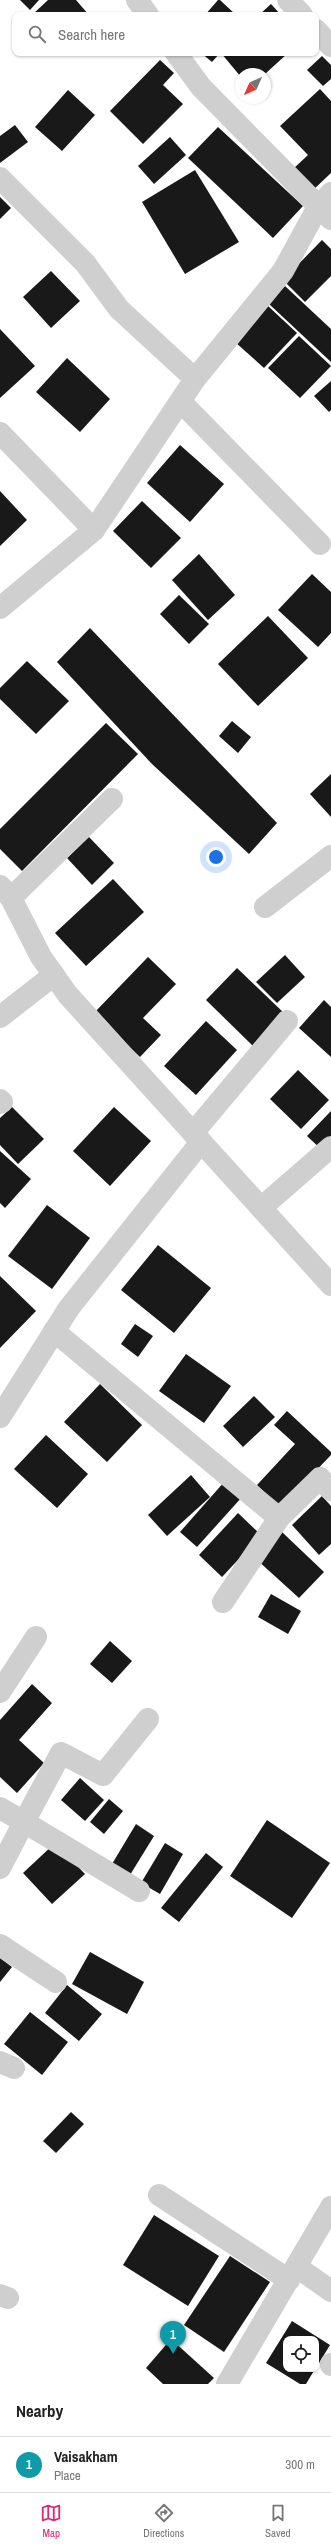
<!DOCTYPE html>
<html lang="en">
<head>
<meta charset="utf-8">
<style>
  :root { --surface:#fff; --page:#f2f2f2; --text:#222; --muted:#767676; --line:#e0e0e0; --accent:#db2777 }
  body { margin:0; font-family:"Archivo Narrow",sans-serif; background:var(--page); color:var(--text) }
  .controls { position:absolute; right:12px; bottom:12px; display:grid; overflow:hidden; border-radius:8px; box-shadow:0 1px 3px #0004 }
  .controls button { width:36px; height:36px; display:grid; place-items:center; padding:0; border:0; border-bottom:1px solid var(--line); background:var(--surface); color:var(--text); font:20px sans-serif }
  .compass { position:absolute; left:235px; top:68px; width:36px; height:36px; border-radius:50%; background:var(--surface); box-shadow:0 1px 3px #0004; rotate:225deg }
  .you { position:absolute; left:216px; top:857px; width:14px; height:14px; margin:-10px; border:3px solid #fff; border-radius:50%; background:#1a73e8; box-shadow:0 0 0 6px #1a73e833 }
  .badge { display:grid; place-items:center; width:26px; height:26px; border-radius:50%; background:var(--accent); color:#fff; font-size:13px; font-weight:700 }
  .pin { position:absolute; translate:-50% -33px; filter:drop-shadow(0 1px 2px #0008) }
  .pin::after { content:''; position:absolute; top:21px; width:14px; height:12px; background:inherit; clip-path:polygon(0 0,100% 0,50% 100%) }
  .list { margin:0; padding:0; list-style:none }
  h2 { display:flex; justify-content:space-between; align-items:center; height:52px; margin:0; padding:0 16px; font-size:17px }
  h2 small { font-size:13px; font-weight:400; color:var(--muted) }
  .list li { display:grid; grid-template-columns:26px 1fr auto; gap:12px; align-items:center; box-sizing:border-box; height:56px; padding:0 16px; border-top:1px solid var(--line) }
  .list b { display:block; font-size:15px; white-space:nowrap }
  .list p { margin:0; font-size:13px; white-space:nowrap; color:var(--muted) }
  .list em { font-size:13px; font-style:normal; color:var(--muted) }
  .icon { flex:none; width:22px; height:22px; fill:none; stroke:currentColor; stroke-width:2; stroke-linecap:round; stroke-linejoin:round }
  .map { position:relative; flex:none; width:331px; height:2384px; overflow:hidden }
  .search { position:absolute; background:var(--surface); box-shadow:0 1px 3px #0004; left:12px; right:12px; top:12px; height:44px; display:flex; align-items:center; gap:10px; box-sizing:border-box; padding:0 14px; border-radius:8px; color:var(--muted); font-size:15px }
  .sheet { height:108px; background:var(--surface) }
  nav { display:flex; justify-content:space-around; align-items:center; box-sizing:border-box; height:56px; border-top:1px solid var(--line); background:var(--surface); font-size:11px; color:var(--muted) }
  nav a { display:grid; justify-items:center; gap:2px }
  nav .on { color:var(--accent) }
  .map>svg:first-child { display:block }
  .building { fill:#191919 }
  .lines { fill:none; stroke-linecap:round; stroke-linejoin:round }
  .minor { stroke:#cfcfcf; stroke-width:22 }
</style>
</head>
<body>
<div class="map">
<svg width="331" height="2384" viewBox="0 0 331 2384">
  <rect width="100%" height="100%" fill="#fff"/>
  <g class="building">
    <path d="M 20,0 L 39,0 L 30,10 Z"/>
    <path d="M 48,0 L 76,0 L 89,15 L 32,15 Z"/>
    <path d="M 218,0 L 220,0 L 236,15 L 205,15 Z"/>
    <path d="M 271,4 L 281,15 L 259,15 Z"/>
    <path d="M 201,53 L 220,53 L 212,62 Z"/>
    <path d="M 221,53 L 288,53 L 265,74 L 241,74 L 241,77 Z"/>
    <path d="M 322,56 L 331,65 L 331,79 L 323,86 L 307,70 Z"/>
    <path d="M 160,60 L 174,73 L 163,85 L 183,104 L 143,144 L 110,111 Z"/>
    <path d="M 320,89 L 331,101 L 331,173 L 313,190 L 293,169 L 308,155 L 280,126 Z"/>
    <path d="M 68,90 L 95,115 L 62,151 L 35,127 Z"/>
    <path d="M 15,125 L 28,142 L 0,163 L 0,136 Z"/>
    <path d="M 218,127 L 303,206 L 273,238 L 188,158 Z"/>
    <path d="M 170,137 L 186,155 L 154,184 L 138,166 Z"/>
    <path d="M 195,170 L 239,242 L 185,274 L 142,202 Z"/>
    <path d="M 0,197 L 11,208 L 0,219 Z"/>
    <path d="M 322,240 L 331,249 L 331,276 L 305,302 L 283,280 Z"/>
    <path d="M 51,271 L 80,301 L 51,328 L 23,297 Z"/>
    <path d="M 285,286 L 331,329 L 331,362 L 268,303 Z"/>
    <path d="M 268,306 L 297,333 L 264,368 L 235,342 Z"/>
    <path d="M 0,329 L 35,366 L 0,398 Z"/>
    <path d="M 299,336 L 331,366 L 300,398 L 268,368 Z"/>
    <path d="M 67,358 L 110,399 L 80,432 L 36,392 Z"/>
    <path d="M 331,381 L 331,410 L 329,412 L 314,396 Z"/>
    <path d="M 180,445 L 224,484 L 190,522 L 147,483 Z"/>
    <path d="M 0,491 L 27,520 L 0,546 Z"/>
    <path d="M 142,501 L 181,538 L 151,568 L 113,531 Z"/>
    <path d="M 199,554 L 235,595 L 208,620 L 172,580 Z"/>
    <path d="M 312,574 L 331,592 L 331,633 L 318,647 L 278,610 Z"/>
    <path d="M 179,595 L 209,624 L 189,644 L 160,614 Z"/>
    <path d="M 268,616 L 308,658 L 258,706 L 218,664 Z"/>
    <path d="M 90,628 L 277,823 L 249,854 L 152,764 L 57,662 Z"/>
    <path d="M 27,661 L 69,701 L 36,734 L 0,699 L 0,688 Z"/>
    <path d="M 232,721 L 251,737 L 238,753 L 219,736 Z"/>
    <path d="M 106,723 L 138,754 L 22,871 L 0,849 L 0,829 Z"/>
    <path d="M 331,774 L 331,817 L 310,794 Z"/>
    <path d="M 89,837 L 114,863 L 92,885 L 67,858 Z"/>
    <path d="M 113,879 L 144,912 L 86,966 L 55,933 Z"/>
    <path d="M 285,955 L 305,977 L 277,1003 L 256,982 Z"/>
    <path d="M 148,957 L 176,984 L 143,1018 L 161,1035 L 140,1057 L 94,1013 Z"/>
    <path d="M 237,968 L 285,1014 L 254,1047 L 206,1000 Z"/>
    <path d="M 324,1000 L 331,1007 L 331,1057 L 299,1028 Z"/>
    <path d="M 206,1021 L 237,1050 L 196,1095 L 164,1066 Z"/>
    <path d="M 298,1070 L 329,1100 L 301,1129 L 270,1099 Z"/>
    <path d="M 12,1107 L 44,1139 L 18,1164 L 0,1145 L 0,1118 Z"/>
    <path d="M 114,1107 L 151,1141 L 110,1186 L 73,1151 Z"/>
    <path d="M 331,1111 L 331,1145 L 324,1152 L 307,1136 Z"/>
    <path d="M 0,1151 L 31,1179 L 5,1208 L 0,1203 Z"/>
    <path d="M 47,1205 L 90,1238 L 52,1289 L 8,1256 Z"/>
    <path d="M 158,1245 L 211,1288 L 174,1333 L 121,1290 Z"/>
    <path d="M 0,1276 L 36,1311 L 0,1348 Z"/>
    <path d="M 135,1324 L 153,1336 L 138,1357 L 121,1344 Z"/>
    <path d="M 186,1354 L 231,1386 L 204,1423 L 159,1391 Z"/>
    <path d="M 100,1384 L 142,1425 L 107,1462 L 64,1422 Z"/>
    <path d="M 254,1396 L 275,1417 L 243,1447 L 223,1426 Z"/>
    <path d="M 287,1411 L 331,1452 L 331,1455 L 280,1508 L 257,1485 L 295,1444 L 274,1425 Z"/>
    <path d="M 46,1435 L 88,1474 L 57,1508 L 14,1469 Z"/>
    <path d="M 191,1475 L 210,1497 L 167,1536 L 148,1515 Z"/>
    <path d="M 225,1481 L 242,1497 L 197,1547 L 180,1532 Z"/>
    <path d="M 322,1496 L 331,1506 L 331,1544 L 319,1555 L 292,1525 Z"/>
    <path d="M 238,1513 L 261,1535 L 222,1577 L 199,1555 Z"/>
    <path d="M 282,1532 L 324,1572 L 299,1598 L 256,1559 Z"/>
    <path d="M 271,1594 L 301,1611 L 288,1634 L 258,1617 Z"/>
    <path d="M 110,1641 L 132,1661 L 112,1683 L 90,1664 Z"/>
    <path d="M 32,1684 L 52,1703 L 19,1740 L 44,1763 L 17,1793 L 0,1777 L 0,1720 Z"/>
    <path d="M 80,1778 L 104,1800 L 85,1821 L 61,1800 Z"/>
    <path d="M 109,1799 L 123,1811 L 104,1834 L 90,1822 Z"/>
    <path d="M 267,1820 L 330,1863 L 292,1918 L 230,1876 Z"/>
    <path d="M 136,1824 L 154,1836 L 130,1875 L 112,1864 Z"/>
    <path d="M 55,1843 L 85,1874 L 52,1904 L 23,1873 Z"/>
    <path d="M 165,1843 L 183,1854 L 160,1894 L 141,1883 Z"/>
    <path d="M 206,1853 L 223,1867 L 179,1922 L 161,1908 Z"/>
    <path d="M 90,1952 L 144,1982 L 127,2014 L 72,1984 Z"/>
    <path d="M 0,1958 L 12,1967 L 0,1982 Z"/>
    <path d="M 67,1985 L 102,2014 L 79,2041 L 45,2013 Z"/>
    <path d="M 30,2012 L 68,2042 L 42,2075 L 4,2044 Z"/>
    <path d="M 71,2112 L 84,2124 L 56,2153 L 43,2141 Z"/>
    <path d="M 154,2215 L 219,2256 L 188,2306 L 123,2265 Z"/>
    <path d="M 230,2256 L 270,2282 L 224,2352 L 184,2325 Z"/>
    <path d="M 292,2321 L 330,2345 L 316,2368 L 316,2339 L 286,2339 L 286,2369 L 315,2369 L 306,2384 L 300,2384 L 266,2363 Z"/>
    <path d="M 171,2339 L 214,2378 L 208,2384 L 163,2384 L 146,2368 Z"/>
  </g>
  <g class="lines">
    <g class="minor">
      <path d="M 137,0 L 148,15"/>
      <path d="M 288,0 L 302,15"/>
      <path d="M 316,30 L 331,46"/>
      <path d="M 176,53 L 201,87 L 331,219"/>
      <path d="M 0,178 L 85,263 L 119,309 L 195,379"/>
      <path d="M 181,402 L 320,544"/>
      <path d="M 0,433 L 94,530"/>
      <path d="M 0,608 L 94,530 L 195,379 L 283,271 L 318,207 L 331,193"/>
      <path d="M 0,886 L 11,898 L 41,957 L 68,995 L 331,1285"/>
      <path d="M 11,898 L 112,799"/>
      <path d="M 265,907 L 331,856"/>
      <path d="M 0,1017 L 54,975"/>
      <path d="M 0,1100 L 2,1102 L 0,1103"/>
      <path d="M 193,1133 L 287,1021"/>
      <path d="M 261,1208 L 331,1147"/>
      <path d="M 54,1331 L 279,1518 L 320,1478 L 331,1490"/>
      <path d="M 0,1417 L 69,1308 L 201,1142"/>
      <path d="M 223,1602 L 279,1518"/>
      <path d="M 0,1692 L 36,1637"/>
      <path d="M 0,1808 L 24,1822 L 61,1753 L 103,1775 L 148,1719"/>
      <path d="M 0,1868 L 24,1822 L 139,1891"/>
      <path d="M 0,1945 L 56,1982"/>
      <path d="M 0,2062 L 14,2068"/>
      <path d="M 159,2195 L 289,2280"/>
      <path d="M 297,2267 L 331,2291"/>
      <path d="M 0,2295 L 8,2298"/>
      <path d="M 331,2365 L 331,2364"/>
      <path d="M 227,2384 L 331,2207"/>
    </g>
  </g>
</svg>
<div class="controls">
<button><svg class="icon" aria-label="locate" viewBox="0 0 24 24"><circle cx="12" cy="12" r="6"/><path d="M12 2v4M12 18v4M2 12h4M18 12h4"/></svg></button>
</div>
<svg class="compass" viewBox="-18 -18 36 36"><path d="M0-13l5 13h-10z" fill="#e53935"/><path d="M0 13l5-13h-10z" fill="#767676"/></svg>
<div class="you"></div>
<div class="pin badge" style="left:173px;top:2354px;background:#0f9aa8">1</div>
<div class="search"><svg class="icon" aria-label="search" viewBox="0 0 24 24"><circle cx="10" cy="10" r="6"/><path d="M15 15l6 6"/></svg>Search here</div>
</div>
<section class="sheet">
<h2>Nearby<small></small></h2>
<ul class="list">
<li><span class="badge" style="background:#0f9aa8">1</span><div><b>Vaisakham</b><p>Place</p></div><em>300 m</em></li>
</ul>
</section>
<nav>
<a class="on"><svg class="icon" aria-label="map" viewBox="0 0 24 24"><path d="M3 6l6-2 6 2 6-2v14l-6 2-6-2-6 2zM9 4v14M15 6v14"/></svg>Map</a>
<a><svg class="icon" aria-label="directions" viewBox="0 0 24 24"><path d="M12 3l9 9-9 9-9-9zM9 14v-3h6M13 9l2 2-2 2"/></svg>Directions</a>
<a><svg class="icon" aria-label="saved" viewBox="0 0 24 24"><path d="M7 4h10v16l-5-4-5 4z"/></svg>Saved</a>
</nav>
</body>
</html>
